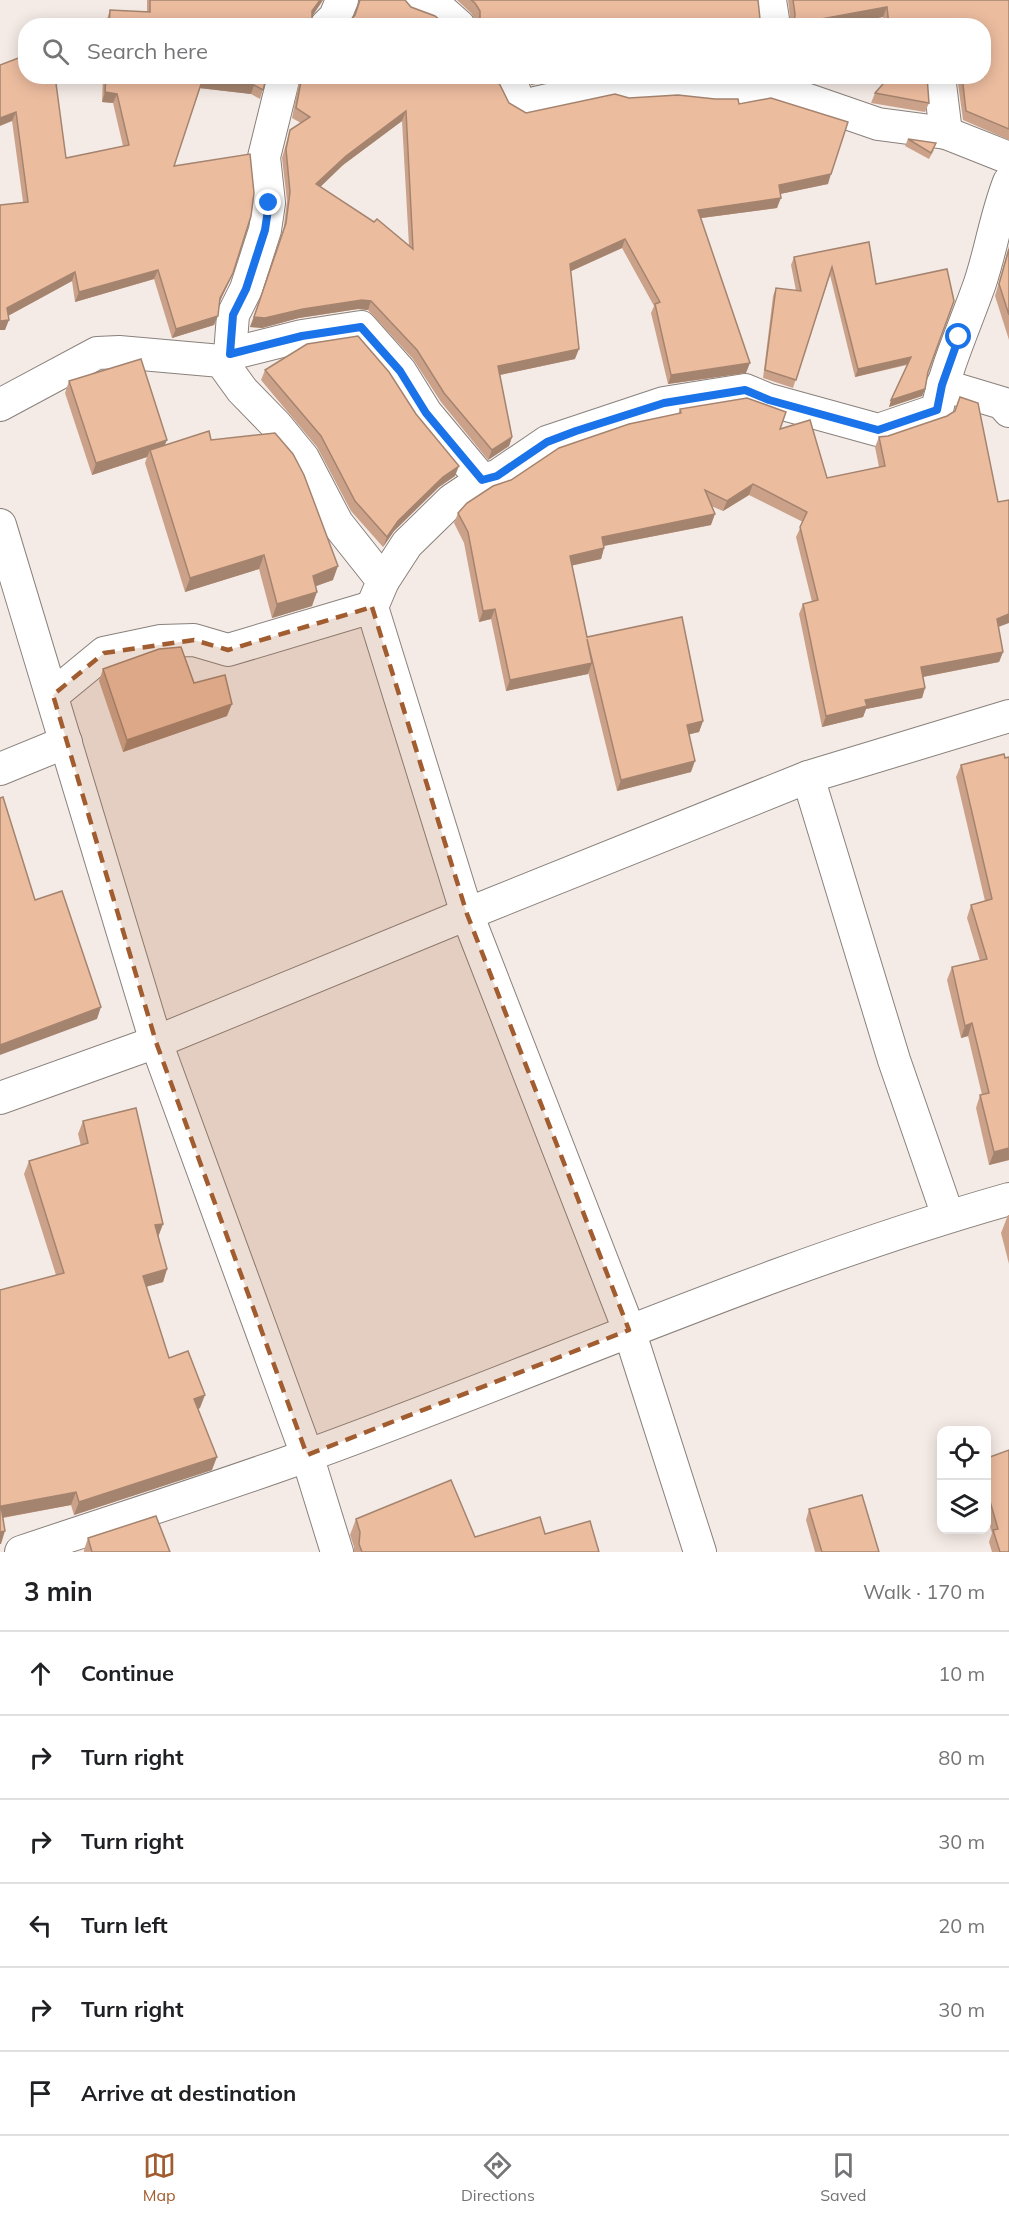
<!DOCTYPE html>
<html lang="en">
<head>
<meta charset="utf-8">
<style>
  :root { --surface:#fff; --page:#f2f2f2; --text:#202124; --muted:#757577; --line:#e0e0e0; --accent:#a15c2f }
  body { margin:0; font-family:Mulish,sans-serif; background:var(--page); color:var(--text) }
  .controls { position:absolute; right:18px; bottom:18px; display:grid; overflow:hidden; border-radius:12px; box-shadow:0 3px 15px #0003 }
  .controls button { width:54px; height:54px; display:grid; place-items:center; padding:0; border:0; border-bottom:2px solid var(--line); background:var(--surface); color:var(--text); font:30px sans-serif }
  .stop { position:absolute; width:18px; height:18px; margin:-14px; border:4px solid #1a73e8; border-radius:50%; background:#fff }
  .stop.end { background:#1a73e8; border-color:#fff; box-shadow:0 2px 6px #0008 }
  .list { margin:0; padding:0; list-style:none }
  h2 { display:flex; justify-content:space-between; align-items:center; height:78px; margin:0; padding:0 24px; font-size:26px }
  h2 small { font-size:20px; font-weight:400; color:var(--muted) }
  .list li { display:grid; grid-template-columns:39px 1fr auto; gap:18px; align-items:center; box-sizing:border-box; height:84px; padding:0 24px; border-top:2px solid var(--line) }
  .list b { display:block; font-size:22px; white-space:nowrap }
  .list em { font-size:20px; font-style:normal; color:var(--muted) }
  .icon { flex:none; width:33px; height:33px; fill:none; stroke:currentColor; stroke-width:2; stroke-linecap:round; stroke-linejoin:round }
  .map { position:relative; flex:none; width:1009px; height:1552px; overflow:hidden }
  .search { position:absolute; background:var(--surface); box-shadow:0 3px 15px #0003; left:18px; right:18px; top:18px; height:66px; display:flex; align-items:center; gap:15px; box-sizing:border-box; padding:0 21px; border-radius:24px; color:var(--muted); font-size:22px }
  .sheet { height:582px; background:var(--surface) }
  nav { display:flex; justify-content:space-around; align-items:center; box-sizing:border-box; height:84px; border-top:2px solid var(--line); background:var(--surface); font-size:16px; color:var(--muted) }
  nav a { display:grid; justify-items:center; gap:3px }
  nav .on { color:var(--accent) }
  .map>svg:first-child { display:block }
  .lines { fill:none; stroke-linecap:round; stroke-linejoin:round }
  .minor-casing { stroke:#89817c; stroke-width:34 }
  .minor { stroke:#fff; stroke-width:32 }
  .wall { fill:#cba289; fill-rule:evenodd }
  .shaded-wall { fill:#a5846f }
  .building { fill:#ecbc9f; stroke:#a5846f; stroke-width:1.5; fill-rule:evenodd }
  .route { stroke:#1a73e8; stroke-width:8 }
  .marked { fill:#a15c2f; fill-opacity:0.2; stroke:#a15c2f; stroke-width:4.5; stroke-dasharray:12 8; stroke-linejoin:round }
</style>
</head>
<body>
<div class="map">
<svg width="1009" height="1552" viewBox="0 0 1009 1552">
  <rect width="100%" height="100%" fill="#f5ebe6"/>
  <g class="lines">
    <g class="minor-casing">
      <g id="minor">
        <path d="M 415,0 L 441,10 L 459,26"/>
        <path d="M 770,0 L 774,26"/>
        <path d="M 326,26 L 335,17 L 342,0"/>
        <path d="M 502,76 L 510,79 L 517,98 L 526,105 L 613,85 L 624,90 L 675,86 L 714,91 L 767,89 L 797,96 L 878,124 L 946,133 L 1009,158"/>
        <path d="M 939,76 L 946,133"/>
        <path d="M 230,354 L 302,336 L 361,327 L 400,371 L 426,413 L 482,480"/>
        <path d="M 221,361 L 230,354 L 233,315 L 246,289 L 265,230 L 269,203 L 264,157 L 284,76"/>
        <path d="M 942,385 L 1002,403 L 1009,411"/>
        <path d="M 0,405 L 97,353 L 119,352 L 221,361 L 242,390 L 276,425 L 303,458 L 337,523 L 383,581 L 372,607 L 467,914 L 629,1330 L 700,1552"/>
        <path d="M 0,525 L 156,1042 L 307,1455 L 337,1552"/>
        <path d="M 383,581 L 407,544 L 452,500 L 482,480 L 497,476 L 547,442 L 664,403 L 745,390 L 769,400 L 878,430 L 937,410 C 946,366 965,326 980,283 C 991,250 996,215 1009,182"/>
        <path d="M 53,695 L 104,653 L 161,641 L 194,640 L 228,650 L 372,607"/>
        <path d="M 0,769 L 66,742"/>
        <path d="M 808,777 L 894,1060 L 948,1216"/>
        <path d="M 0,1098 L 156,1042 L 467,914 L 808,777 L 1009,716"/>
        <path d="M 21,1552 C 116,1520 212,1490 306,1456 C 541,1371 769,1267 1009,1199"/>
      </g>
    </g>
    <use href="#minor" class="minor"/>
  </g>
  <g class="wall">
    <path d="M 147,0 L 323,0 L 312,16 L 312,21 L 315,26 L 107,26 L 107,19 L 110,10 L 147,12 Z"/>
    <path d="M 457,0 L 758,0 L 760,19 L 763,26 L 476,26 L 476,21 L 471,13 Z"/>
    <path d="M 788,0 L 1009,0 L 1009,140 L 963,120 L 957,76 L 984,76 L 984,26 L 884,26 L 883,17 L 834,26 L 791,26 Z"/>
    <path d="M 0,65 L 66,158 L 123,146 L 113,103 L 102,102 L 103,76 L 267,76 L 260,99 L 251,94 L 200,88 L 174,166 L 229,282 L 220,301 L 214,325 L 172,338 L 154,279 L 75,302 L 72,281 L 8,316 L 5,330 L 23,202 L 12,121 Z"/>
    <path d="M 300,76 L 491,76 L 509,103 L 526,113 L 629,98 L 739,104 L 828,184 L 780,194 L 777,208 L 701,218 L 746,373 L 668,384 L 651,313 L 654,306 L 622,248 L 571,271 L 575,359 L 500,375 L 512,437 L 509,446 L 488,460 L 441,402 L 413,359 L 368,310 L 358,309 L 299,318 L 262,328 L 250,327 L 283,233 L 287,201 L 282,158 L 290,130 L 301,123 L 292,118 ZM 402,121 L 409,246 L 320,187 L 343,165 Z"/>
    <path d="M 528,76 L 570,76 L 531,85 Z"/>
    <path d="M 875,93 L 929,103 L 925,112 L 871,103 Z"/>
    <path d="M 908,139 L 934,150 L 929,159 L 905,146 Z"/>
    <path d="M 869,242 L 876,284 L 928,372 L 925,389 L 922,396 L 889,407 L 907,365 L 855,377 L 830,275 L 793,388 L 763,378 L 773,296 L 776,288 L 796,291 L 791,265 L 794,257 Z"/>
    <path d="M 1009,246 L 1009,340 L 995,296 Z"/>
    <path d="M 265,370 L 455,476 L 439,487 L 394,531 L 383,547 L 351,511 L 317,447 L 261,380 Z"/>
    <path d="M 69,381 L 165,445 L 211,440 L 333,580 L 316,586 L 312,606 L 272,618 L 259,569 L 185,592 L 145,463 L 147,457 L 92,475 L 65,393 Z"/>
    <path d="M 680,409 L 780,429 L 827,478 L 879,467 L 875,447 L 879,437 L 998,627 L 1003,652 L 999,662 L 923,677 L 925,688 L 922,698 L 866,709 L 863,717 L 822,727 L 799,614 L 803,604 L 812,602 L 796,537 L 803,522 L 749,495 L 723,511 L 711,506 L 711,525 L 604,546 L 604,548 L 601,559 L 572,565 L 587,637 L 703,721 L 699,732 L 689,734 L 691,772 L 617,791 L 588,672 L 588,674 L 506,691 L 491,619 L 479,622 L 464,543 L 454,523 L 458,513 L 511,480 L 678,414 Z"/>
    <path d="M 103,669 L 194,683 L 227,716 L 123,752 L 99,681 Z"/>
    <path d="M 1004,754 L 1009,1160 L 989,1165 L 976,1108 L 980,1095 L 982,1095 L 968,1036 L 961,1038 L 947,980 L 952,967 L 980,961 L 967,918 L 971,905 L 985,901 L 956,777 L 961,765 Z"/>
    <path d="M 83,1121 L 163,1224 L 158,1237 L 167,1269 L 163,1282 L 146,1287 L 169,1358 L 200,1408 L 198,1409 L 212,1470 L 74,1515 L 71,1505 L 3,1518 L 0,1544 L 0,1290 L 56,1275 L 24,1174 L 29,1161 L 81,1146 L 78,1134 Z"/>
    <path d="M 1008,1215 L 1009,1215 L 1009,1264 L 1001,1233 Z"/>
    <path d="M 987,1458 L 1009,1552 L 992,1552 L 989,1542 L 992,1533 L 987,1516 Z"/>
    <path d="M 809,1509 L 879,1552 L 815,1552 L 806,1520 Z"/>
    <path d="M 356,1519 L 475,1537 L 545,1534 L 599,1552 L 354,1552 L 354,1547 L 350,1535 Z"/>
    <path d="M 88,1538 L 170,1552 L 84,1552 L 84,1550 Z"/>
  </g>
  <g class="shaded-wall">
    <path d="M 320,0 L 323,0 L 309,21 L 312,11 Z"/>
    <path d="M 887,7 L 883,17 L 834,26 L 793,26 L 794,24 Z"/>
    <path d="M 535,76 L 570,76 L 531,85 Z"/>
    <path d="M 203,78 L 254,85 L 251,94 L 199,88 Z"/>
    <path d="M 105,92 L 117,94 L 113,103 L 102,102 Z"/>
    <path d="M 406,111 L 402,121 L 343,165 L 313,194 L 316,184 L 346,156 Z"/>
    <path d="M 16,112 L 12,121 L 0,126 L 0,118 Z"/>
    <path d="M 831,174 L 828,184 L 775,195 L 779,185 Z"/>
    <path d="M 781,198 L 777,208 L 694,219 L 698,210 Z"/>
    <path d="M 625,239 L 622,248 L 567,273 L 570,264 Z"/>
    <path d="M 158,270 L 154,279 L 75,302 L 79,292 Z"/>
    <path d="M 75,272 L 72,281 L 4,318 L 7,308 Z"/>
    <path d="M 233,273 L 229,282 L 217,307 L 220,298 Z"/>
    <path d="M 362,300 L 371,301 L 368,310 L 358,309 L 299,318 L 262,328 L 250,327 L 254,317 Z"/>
    <path d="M 218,316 L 214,325 L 172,338 L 176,329 Z"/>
    <path d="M 9,320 L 5,330 L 0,330 L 0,321 Z"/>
    <path d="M 579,349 L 575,359 L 495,376 L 498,366 Z"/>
    <path d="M 911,357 L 908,364 L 855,377 L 858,369 Z"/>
    <path d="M 750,363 L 746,373 L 668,384 L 671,375 Z"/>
    <path d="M 925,389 L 922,396 L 889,407 L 891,400 Z"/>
    <path d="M 512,437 L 509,446 L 488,460 L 492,450 Z"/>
    <path d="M 167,440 L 162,452 L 150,450 L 147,457 L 92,475 L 96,463 Z"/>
    <path d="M 459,466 L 455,476 L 439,487 L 394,531 L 383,547 L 387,537 L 398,521 L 443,477 Z"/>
    <path d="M 753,484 L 749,495 L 723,511 L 727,501 Z"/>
    <path d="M 715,514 L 711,525 L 598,547 L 602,537 Z"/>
    <path d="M 604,548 L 601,559 L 566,567 L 570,556 Z"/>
    <path d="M 264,555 L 259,569 L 185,592 L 190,578 Z"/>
    <path d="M 338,566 L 333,580 L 308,589 L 313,576 Z"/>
    <path d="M 317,592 L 312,606 L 272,618 L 277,604 Z"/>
    <path d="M 495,609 L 491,619 L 479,622 L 483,611 Z"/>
    <path d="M 1009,614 L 1009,623 L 993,629 L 997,619 Z"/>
    <path d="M 1003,652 L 999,662 L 917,678 L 921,667 Z"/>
    <path d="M 592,663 L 588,674 L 506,691 L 510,680 Z"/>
    <path d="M 925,688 L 922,698 L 866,709 L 863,717 L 822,727 L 826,716 L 865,700 Z"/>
    <path d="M 232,704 L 227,716 L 123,752 L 127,740 Z"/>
    <path d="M 703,721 L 699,732 L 683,736 L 687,725 Z"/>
    <path d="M 695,761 L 691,772 L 617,791 L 621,780 Z"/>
    <path d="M 101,1007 L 97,1019 L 0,1055 L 0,1045 Z"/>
    <path d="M 972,1023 L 968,1036 L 961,1038 L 965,1026 Z"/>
    <path d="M 1009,1148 L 1009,1160 L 989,1165 L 994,1152 Z"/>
    <path d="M 163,1224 L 158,1237 L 155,1225 Z"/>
    <path d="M 167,1269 L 163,1282 L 138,1289 L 143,1276 Z"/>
    <path d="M 205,1395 L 200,1408 L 189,1412 L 194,1399 Z"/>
    <path d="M 217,1457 L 212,1470 L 74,1515 L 79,1502 Z"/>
    <path d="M 76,1492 L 71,1505 L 0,1518 L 1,1506 Z"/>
    <path d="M 5,1531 L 1,1544 L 0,1544 L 0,1532 Z"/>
  </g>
  <g class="building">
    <path d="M 150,0 L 320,0 L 312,11 L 312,21 L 315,26 L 109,26 L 110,10 L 150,12 Z"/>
    <path d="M 360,0 L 405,0 L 411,7 L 435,16 L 447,26 L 345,26 L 355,15 Z"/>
    <path d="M 471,0 L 758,0 L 760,19 L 763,26 L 477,26 L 480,21 L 480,11 L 475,3 Z"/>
    <path d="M 793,0 L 1009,0 L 1009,129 L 966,111 L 962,76 L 984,76 L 984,26 L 889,26 L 887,7 L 794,24 L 795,14 Z"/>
    <path d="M 26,55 L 26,76 L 55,76 L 66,158 L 129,145 L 117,94 L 105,92 L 106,76 L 267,76 L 263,90 L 254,85 L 203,78 L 174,166 L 250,154 L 254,193 L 251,216 L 233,273 L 220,298 L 218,316 L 176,329 L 158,270 L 79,292 L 75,272 L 7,308 L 9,320 L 0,321 L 0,205 L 28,202 L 16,112 L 0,118 L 0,65 Z"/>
    <path d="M 302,76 L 491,76 L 499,83 L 509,103 L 526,113 L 615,94 L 629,98 L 678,95 L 715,99 L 738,99 L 739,104 L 771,98 L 848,122 L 831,174 L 779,185 L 781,198 L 698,210 L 750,363 L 671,375 L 655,304 L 660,302 L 625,239 L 570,264 L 579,349 L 498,366 L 512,437 L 492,450 L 444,393 L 417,350 L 371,301 L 362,300 L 303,309 L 265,318 L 254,317 L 286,223 L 290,192 L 286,149 L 290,130 L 310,117 L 296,108 ZM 406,111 L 413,249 L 377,219 L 374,222 L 316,184 L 346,156 Z"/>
    <path d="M 890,76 L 927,76 L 929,103 L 875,93 Z"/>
    <path d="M 908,139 L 936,143 L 931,153 Z"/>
    <path d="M 869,242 L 876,284 L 947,269 L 954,301 L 928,372 L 925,389 L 891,400 L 911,357 L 858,369 L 832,267 L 796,380 L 765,370 L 776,288 L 801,291 L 794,257 Z"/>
    <path d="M 1009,249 L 1009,315 L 999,284 Z"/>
    <path d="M 358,336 L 389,372 L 416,414 L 459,466 L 443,477 L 398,521 L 387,537 L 355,501 L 321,436 L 265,370 L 307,344 Z"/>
    <path d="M 141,359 L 167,440 L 96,463 L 69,381 Z"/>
    <path d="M 960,397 L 978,403 L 998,502 L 1009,500 L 1009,614 L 997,619 L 1003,652 L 921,667 L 925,688 L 865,700 L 867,706 L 826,716 L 803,604 L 818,600 L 800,527 L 807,512 L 753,484 L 727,501 L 705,490 L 715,514 L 602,537 L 604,548 L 570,556 L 587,637 L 682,617 L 703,721 L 687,725 L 695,761 L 621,780 L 587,639 L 592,663 L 510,680 L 495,609 L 483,611 L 468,532 L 458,513 L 467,503 L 493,486 L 511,480 L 559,448 L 629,424 L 681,413 L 680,409 L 747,398 L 786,412 L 780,429 L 810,420 L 827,478 L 885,466 L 879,437 L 888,436 L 947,416 L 955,411 Z"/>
    <path d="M 209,431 L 211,440 L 275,433 L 293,454 L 304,475 L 338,566 L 313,576 L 317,592 L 277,604 L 264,555 L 190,578 L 150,450 Z"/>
    <path d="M 181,647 L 194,683 L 225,675 L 232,704 L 127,740 L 103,669 L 159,649 Z"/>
    <path d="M 1004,754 L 1005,758 L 1009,757 L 1009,1148 L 994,1152 L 980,1095 L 989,1093 L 972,1023 L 965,1026 L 952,967 L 987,959 L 971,905 L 992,899 L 961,765 Z"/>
    <path d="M 0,797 L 0,798 L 3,797 L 35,900 L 62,891 L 101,1007 L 0,1045 Z"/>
    <path d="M 136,1108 L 163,1224 L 155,1225 L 167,1269 L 143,1276 L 169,1358 L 188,1351 L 205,1395 L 194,1399 L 217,1457 L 79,1502 L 76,1492 L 1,1506 L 5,1531 L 0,1532 L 0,1290 L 64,1273 L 29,1161 L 88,1143 L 83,1121 Z"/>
    <path d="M 1009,1450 L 1009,1552 L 1000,1552 L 993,1530 L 998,1529 L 987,1491 L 987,1458 Z"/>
    <path d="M 451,1480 L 475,1537 L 540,1517 L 545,1534 L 590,1521 L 599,1552 L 362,1552 L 359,1544 L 360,1532 L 356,1519 Z"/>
    <path d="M 862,1495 L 879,1552 L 822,1552 L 809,1509 Z"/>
    <path d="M 156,1516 L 170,1552 L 92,1552 L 88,1538 Z"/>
  </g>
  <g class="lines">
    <path class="route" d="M 269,203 L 265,230 L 246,289 L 233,315 L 230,354 L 302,336 L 361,327 L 400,371 L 426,413 L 482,480 L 497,476 L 547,442 L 576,431 L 664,403 L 745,390 L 769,400 L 878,430 L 937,410 L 942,385 L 959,337"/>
  </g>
  <path class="marked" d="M 372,607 L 467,914 L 629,1330 L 307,1455 L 156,1042 L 53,695 L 104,653 L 194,640 L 228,650 Z"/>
</svg>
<div class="controls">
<button><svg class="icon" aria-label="locate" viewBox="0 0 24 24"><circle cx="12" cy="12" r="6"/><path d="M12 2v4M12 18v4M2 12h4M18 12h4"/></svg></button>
<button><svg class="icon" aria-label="layers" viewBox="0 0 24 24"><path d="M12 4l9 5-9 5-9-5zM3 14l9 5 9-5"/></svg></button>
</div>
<div class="stop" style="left:959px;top:337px"></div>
<div class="stop end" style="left:269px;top:203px"></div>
<div class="search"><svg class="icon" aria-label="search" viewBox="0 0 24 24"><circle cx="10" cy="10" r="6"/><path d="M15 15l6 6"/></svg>Search here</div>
</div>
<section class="sheet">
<h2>3 min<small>Walk · 170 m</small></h2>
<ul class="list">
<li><svg class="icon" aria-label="ahead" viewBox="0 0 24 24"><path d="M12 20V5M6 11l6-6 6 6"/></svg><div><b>Continue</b></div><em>10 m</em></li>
<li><svg class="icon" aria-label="right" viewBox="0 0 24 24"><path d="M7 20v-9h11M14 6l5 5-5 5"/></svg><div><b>Turn right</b></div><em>80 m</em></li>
<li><svg class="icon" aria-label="right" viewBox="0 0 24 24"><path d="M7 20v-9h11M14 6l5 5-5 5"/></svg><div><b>Turn right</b></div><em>30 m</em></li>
<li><svg class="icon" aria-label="left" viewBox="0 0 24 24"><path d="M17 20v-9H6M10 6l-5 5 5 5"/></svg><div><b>Turn left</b></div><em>20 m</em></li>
<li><svg class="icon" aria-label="right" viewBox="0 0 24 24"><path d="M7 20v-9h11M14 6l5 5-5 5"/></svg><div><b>Turn right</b></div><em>30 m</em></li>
<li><svg class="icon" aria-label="arrive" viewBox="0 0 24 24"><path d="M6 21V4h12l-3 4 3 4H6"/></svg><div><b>Arrive at destination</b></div></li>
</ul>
</section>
<nav>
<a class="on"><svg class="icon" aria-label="map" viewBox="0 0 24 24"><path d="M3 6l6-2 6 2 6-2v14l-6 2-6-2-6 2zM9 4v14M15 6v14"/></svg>Map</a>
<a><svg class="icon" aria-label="directions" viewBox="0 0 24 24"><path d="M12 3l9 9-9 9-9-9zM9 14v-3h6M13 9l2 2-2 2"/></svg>Directions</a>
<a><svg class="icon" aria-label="saved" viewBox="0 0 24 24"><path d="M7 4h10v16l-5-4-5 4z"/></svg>Saved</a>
</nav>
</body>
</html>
